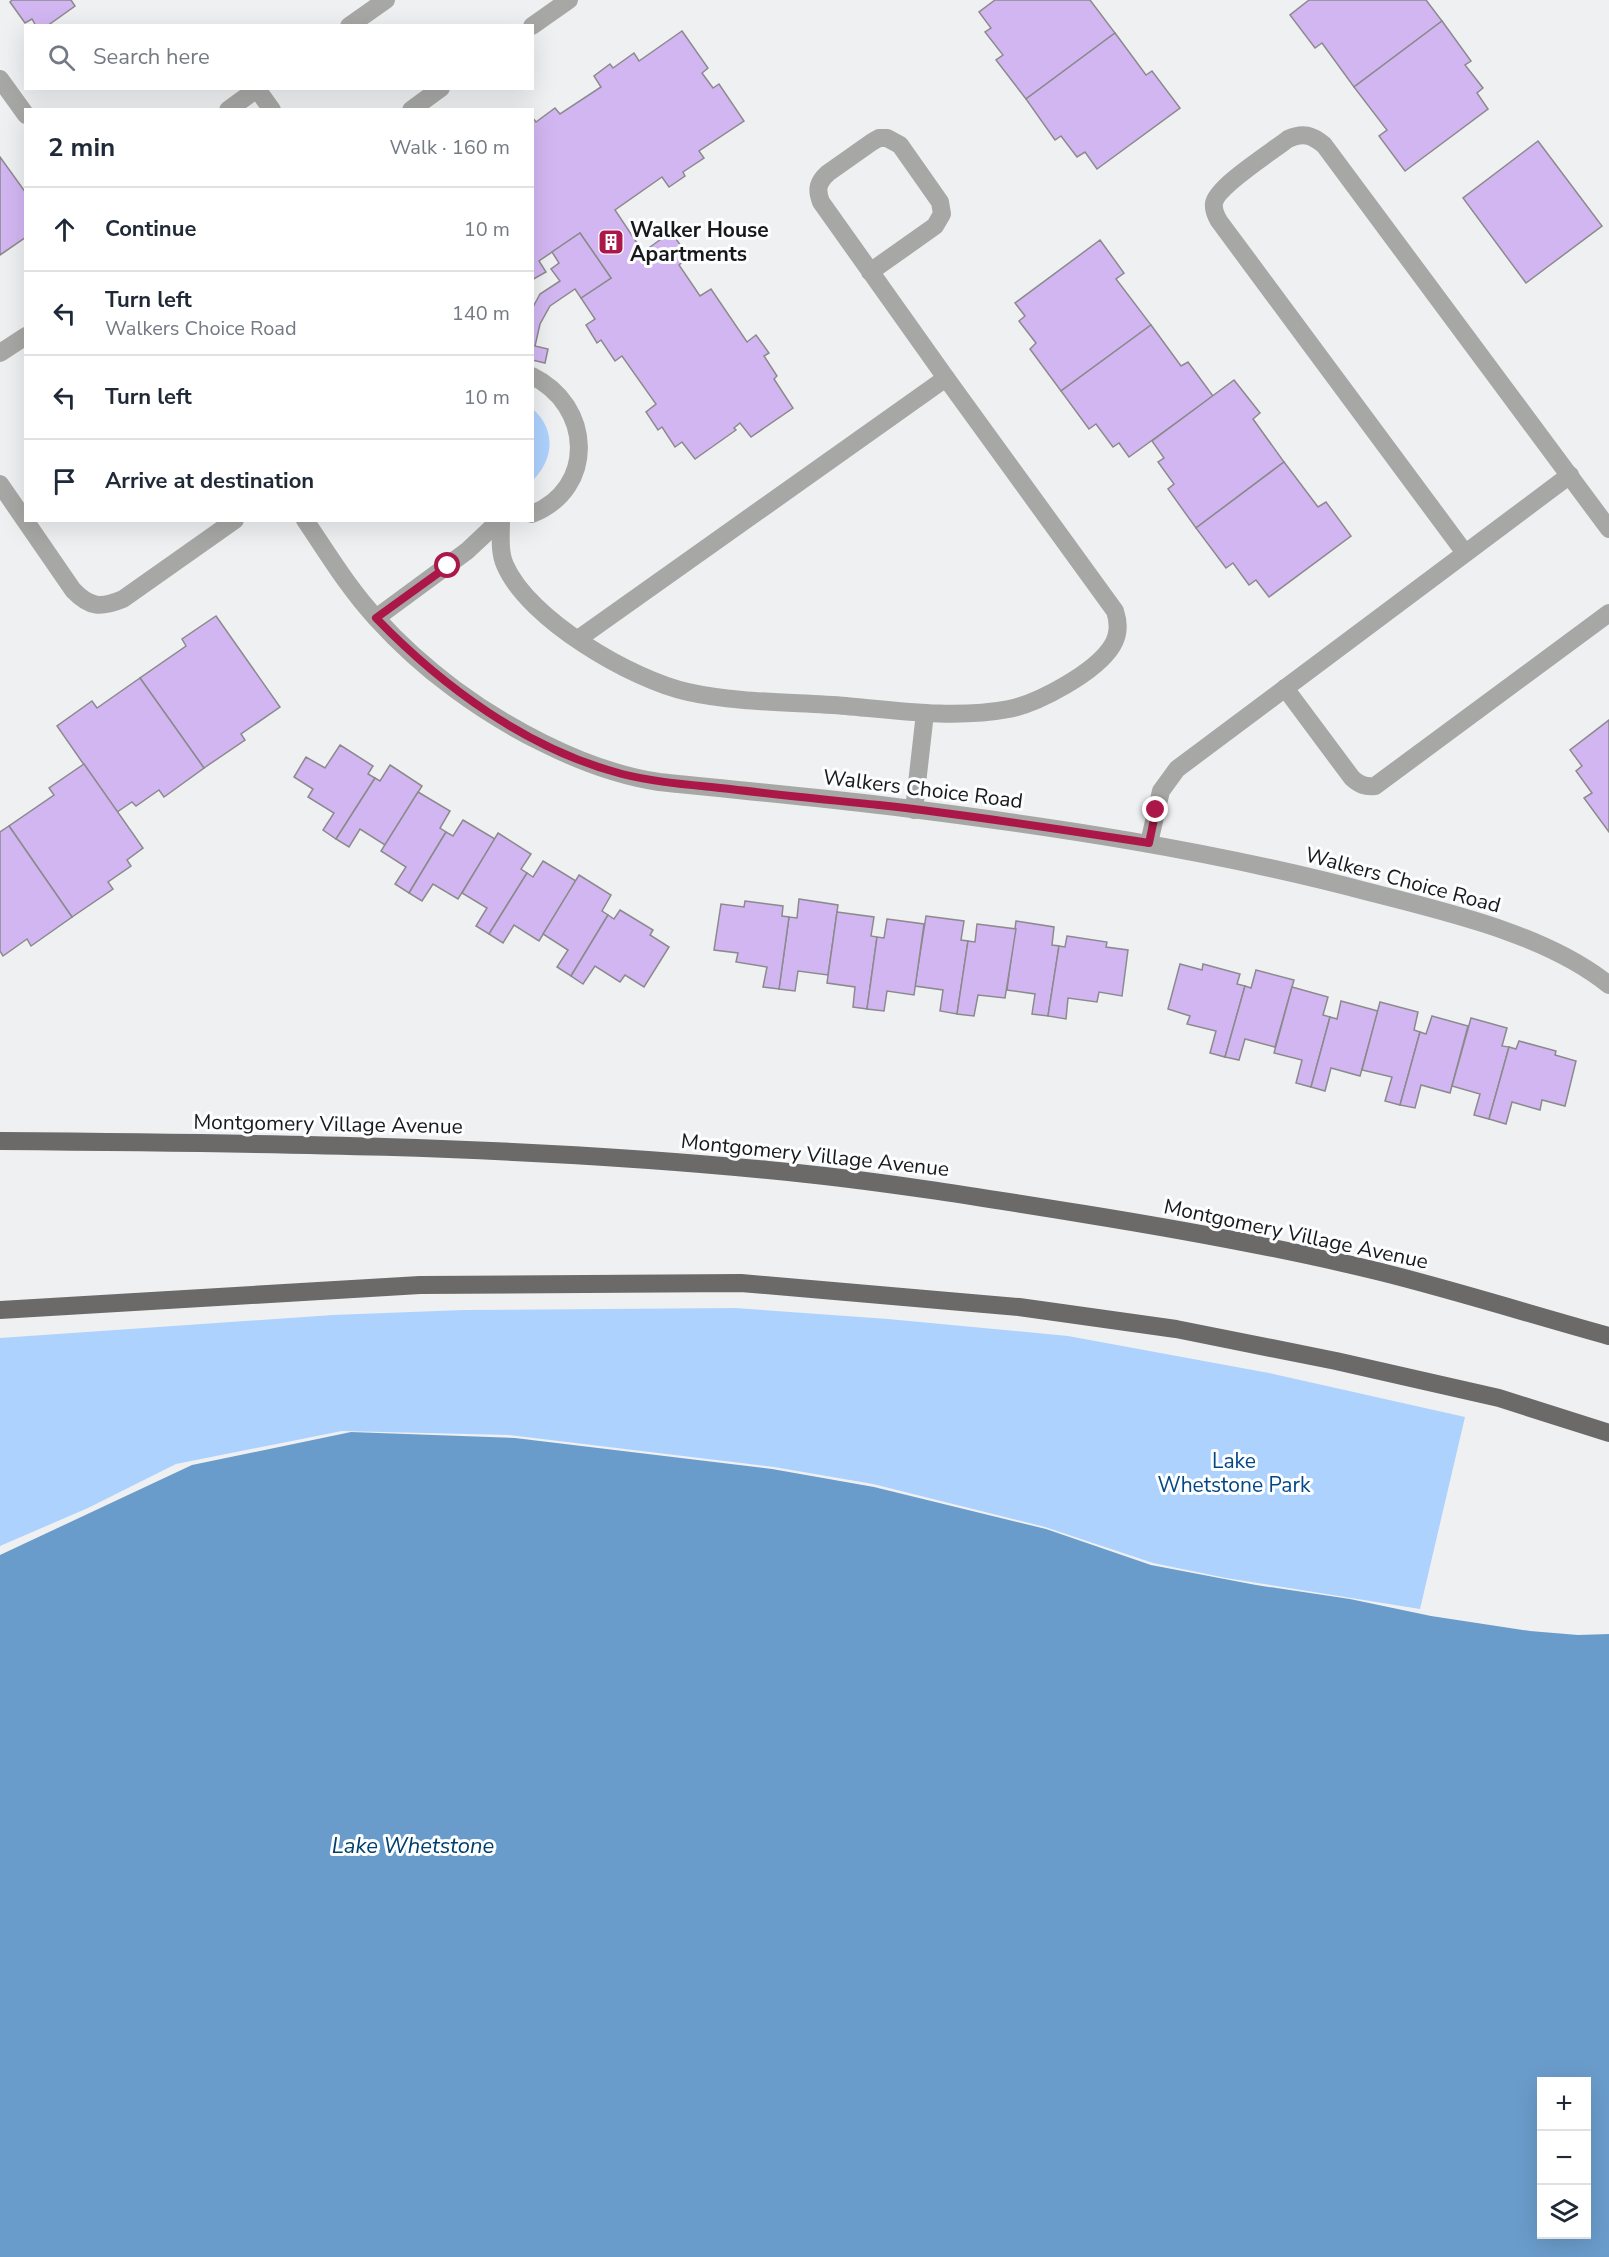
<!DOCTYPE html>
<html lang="en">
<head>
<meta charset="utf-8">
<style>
  :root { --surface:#fff; --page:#f6f6f7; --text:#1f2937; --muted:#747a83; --line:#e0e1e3 }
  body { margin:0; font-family:"Nunito Sans",sans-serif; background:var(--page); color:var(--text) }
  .controls { position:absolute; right:18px; bottom:18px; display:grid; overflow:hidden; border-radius:0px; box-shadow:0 6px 24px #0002 }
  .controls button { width:54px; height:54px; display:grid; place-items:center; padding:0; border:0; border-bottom:2px solid var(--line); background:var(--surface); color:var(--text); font:30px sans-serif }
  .stop { position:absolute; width:18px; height:18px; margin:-14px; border:4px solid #ab1749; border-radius:50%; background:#fff }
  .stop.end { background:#ab1749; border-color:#fff; box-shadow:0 2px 6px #0008 }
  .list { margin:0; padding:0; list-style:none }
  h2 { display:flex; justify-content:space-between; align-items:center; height:78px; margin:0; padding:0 24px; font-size:26px }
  h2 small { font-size:20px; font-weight:400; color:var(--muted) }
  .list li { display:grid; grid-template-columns:39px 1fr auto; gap:18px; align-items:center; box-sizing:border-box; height:84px; padding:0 24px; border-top:2px solid var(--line) }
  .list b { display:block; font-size:22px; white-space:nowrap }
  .list p { margin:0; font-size:20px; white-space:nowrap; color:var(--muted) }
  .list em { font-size:20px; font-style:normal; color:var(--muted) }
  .icon { flex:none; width:33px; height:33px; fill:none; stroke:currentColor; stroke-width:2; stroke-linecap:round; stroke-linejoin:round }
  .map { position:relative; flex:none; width:1609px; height:2257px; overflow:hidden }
  .search { position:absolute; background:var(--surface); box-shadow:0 6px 24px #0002; left:24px; top:24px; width:510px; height:66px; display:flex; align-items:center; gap:15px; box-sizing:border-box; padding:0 21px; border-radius:0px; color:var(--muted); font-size:22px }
  .panel { position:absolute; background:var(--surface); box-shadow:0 6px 24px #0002; left:24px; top:108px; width:510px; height:414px; border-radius:0px }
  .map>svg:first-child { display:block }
  .green { fill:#aed2fe }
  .water { fill:#6a9ccb; fill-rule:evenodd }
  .building { fill:#d2b6f2; stroke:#8b8a8c; stroke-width:1.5 }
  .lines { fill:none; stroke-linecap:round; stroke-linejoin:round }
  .minor { stroke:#a7a7a6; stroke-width:18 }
  .major { stroke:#6b6a69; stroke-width:18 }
  .route { stroke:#ab1749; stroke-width:8 }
  .labels { text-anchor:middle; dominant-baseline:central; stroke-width:6; stroke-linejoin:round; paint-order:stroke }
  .poi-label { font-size:21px; font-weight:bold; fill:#19191a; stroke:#fdfeff; text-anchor:start }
  .street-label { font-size:21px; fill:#19191a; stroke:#fdfeff }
  .park-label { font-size:21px; fill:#044784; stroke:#fdfeff }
  .water-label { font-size:22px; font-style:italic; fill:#013e6b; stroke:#fdfeff }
</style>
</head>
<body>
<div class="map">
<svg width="1609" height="2257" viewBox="0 0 1609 2257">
  <rect width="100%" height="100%" fill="#eff0f2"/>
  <g class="green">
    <path d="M 533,409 C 556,430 554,459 533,480 Z"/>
    <path d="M 735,1308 L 888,1319 L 1068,1336 L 1269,1373 L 1465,1417 L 1420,1609 L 1226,1578 L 1153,1563 L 1045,1527 L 873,1484 L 774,1467 L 509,1435 L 342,1431 L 176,1464 L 88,1508 L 0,1546 L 0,1338 L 333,1315 L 463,1310 Z"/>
  </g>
  <path class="water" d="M 351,1432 L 515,1438 L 772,1469 L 874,1487 L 1046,1529 L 1151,1565 L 1256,1585 L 1350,1599 L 1431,1616 L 1530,1631 L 1578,1635 L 1609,1634 L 1609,2257 L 0,2257 L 0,1555 L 192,1465 ZM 1542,2082 L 1586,2082 L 1586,2234 L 1542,2234 Z"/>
  <g class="building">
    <path d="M 12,0 L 71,0 L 75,6 L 47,26 L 36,26 L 32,19 L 25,23 L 10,2 Z"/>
    <path d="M 995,0 L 1090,0 L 1115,33 L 1026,99 L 996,60 L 1003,55 L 985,32 L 991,28 L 979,12 Z"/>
    <path d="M 1309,0 L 1426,0 L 1442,21 L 1354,87 L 1322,43 L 1315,48 L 1290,15 Z"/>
    <path d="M 1442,21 L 1471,61 L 1465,65 L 1483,88 L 1477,93 L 1488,109 L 1405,171 L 1379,136 L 1387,130 L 1354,87 Z"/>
    <path d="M 682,31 L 708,68 L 702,73 L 713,88 L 719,84 L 744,121 L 699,151 L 704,158 L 683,172 L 685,176 L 669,187 L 662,177 L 615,210 L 643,252 L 671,232 L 689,257 L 679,265 L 700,296 L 711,289 L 747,342 L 756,335 L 769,353 L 764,356 L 777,376 L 774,379 L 793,408 L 751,437 L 740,423 L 734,428 L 736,430 L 695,459 L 682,442 L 675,447 L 662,427 L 658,430 L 646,412 L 656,404 L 622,356 L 615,361 L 601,340 L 597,343 L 586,325 L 595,319 L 581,298 L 611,278 L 580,233 L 539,261 L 546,272 L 532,280 L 532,117 L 536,122 L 555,108 L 560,114 L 601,87 L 594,76 L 610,64 L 613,68 L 634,53 L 639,61 Z"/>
    <path d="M 1115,33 L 1146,75 L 1152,71 L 1180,108 L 1097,169 L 1085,152 L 1077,157 L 1061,136 L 1055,140 L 1026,99 Z"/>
    <path d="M 1538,141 L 1602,226 L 1526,283 L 1463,198 Z"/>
    <path d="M 0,157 L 26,193 L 26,237 L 0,255 Z"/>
    <path d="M 580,233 L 611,278 L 581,298 L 575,289 L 550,306 L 540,324 L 535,346 L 548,349 L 545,363 L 532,360 L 532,309 L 540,294 L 560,281 L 551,269 L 559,263 L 552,252 Z"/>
    <path d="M 1100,240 L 1124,273 L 1116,279 L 1151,325 L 1061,391 L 1030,349 L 1036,343 L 1019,321 L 1025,316 L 1015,303 Z"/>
    <path d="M 1151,325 L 1181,366 L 1188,362 L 1213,396 L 1129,457 L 1119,443 L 1113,447 L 1096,424 L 1089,429 L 1061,391 Z"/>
    <path d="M 1234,380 L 1260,413 L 1253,419 L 1284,462 L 1196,528 L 1168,489 L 1174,484 L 1158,462 L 1164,458 L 1152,441 Z"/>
    <path d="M 1284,462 L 1318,507 L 1326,502 L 1351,536 L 1269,597 L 1256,580 L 1249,585 L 1233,563 L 1226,568 L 1196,528 Z"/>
    <path d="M 216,616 L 280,707 L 241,734 L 245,740 L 204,768 L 140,678 L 186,646 L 182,639 Z"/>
    <path d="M 140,678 L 204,768 L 164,797 L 159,790 L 136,806 L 132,802 L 117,812 L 57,726 L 92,701 L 97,708 Z"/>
    <path d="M 1609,720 L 1609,832 L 1584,798 L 1592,793 L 1576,771 L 1582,766 L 1570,750 Z"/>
    <path d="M 340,745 L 373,766 L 368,774 L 375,778 L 336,839 L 323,830 L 334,813 L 308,797 L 313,789 L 294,777 L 306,757 L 325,768 Z"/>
    <path d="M 84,764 L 143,848 L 127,860 L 131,866 L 108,882 L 113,889 L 72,917 L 9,826 L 54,795 L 49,788 Z"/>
    <path d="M 390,765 L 422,786 L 385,845 L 360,829 L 349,847 L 336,839 L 375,778 L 380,781 Z"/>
    <path d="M 418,792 L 450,811 L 440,828 L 446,832 L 409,893 L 395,884 L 406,867 L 381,851 Z"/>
    <path d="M 463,820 L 495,839 L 458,899 L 433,884 L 422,901 L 409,893 L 446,832 L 453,836 Z"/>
    <path d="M 9,826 L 72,917 L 31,946 L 27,939 L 3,956 L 0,951 L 0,832 Z"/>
    <path d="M 498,833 L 531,854 L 521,869 L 527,873 L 489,934 L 476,926 L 487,908 L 462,893 Z"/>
    <path d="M 543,861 L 576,881 L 539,941 L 514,925 L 503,943 L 489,934 L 527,873 L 533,877 Z"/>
    <path d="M 579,875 L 611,895 L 602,911 L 608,915 L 571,976 L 557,967 L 568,950 L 543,934 Z"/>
    <path d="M 799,899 L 838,905 L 828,975 L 798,971 L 795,991 L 779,989 L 789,917 L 797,918 Z"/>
    <path d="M 745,901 L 783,906 L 782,916 L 789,917 L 779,989 L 763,987 L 767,967 L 736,962 L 738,953 L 714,950 L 721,904 L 744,907 Z"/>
    <path d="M 620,910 L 653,930 L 650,935 L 669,947 L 644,987 L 625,975 L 620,982 L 595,966 L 583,984 L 571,976 L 608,915 L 614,919 Z"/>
    <path d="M 837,912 L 874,917 L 871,936 L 877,937 L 867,1009 L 853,1007 L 855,987 L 827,983 Z"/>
    <path d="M 926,916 L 964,921 L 961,940 L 968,941 L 957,1014 L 940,1011 L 943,990 L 915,986 Z"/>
    <path d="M 887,919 L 924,924 L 914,995 L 887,991 L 884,1011 L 867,1009 L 877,937 L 884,938 Z"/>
    <path d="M 1016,921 L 1054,927 L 1052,945 L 1059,946 L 1048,1016 L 1032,1014 L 1035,994 L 1007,990 Z"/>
    <path d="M 977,924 L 1016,929 L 1005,998 L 978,995 L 974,1016 L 957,1014 L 968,941 L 975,942 Z"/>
    <path d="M 1067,936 L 1107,942 L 1106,947 L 1128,950 L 1122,996 L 1099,992 L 1097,1002 L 1068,998 L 1066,1019 L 1048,1016 L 1059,946 L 1065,947 Z"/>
    <path d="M 1180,964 L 1202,970 L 1203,964 L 1240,974 L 1237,984 L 1245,986 L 1225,1057 L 1210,1053 L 1216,1031 L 1187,1024 L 1190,1016 L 1168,1009 Z"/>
    <path d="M 1256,970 L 1294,980 L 1275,1047 L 1245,1039 L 1239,1060 L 1225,1057 L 1245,986 L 1251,988 Z"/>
    <path d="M 1292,987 L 1328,997 L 1323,1015 L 1330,1017 L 1311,1087 L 1296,1083 L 1302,1060 L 1274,1053 Z"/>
    <path d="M 1341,1001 L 1378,1011 L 1360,1076 L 1331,1068 L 1325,1091 L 1311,1087 L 1330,1017 L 1337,1019 Z"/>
    <path d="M 1380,1002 L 1418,1012 L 1414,1030 L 1420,1032 L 1400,1105 L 1385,1101 L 1392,1077 L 1362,1070 Z"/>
    <path d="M 1432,1016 L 1468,1026 L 1450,1093 L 1421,1085 L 1415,1108 L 1400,1105 L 1420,1032 L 1426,1034 Z"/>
    <path d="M 1471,1018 L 1507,1028 L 1502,1046 L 1509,1047 L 1489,1119 L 1474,1115 L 1480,1094 L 1452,1086 Z"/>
    <path d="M 1519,1041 L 1556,1051 L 1555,1055 L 1576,1061 L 1565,1106 L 1542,1100 L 1540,1110 L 1512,1102 L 1506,1124 L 1489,1119 L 1509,1047 L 1516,1049 Z"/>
  </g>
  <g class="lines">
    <g class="minor">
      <path d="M 349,26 L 386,0"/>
      <path d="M 532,26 L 569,0"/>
      <path d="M 0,79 L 26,115"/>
      <path d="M 257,89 L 272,110"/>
      <path d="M 228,110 L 258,88"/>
      <path d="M 411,110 L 441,88"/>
      <path d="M 0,353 L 26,336"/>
      <path d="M 532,376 C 592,405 597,488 532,514"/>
      <path d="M 0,484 L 73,590 C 90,608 101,608 123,599 L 235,520"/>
      <path d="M 305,520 C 328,554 349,589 377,619 C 423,670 482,713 543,743 C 579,761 619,776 659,782 C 685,785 712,787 738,790 C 788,795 838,800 888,806 C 1050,826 1211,850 1369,892 C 1446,912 1546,934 1609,985"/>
      <path d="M 501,520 C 501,535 499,552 505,565 C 528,619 632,680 688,692 C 737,703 795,702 846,706 C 900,711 956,719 1009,709 C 1039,703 1096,672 1112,646 C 1119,635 1119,623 1115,611 L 946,378 L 821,202 C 816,189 818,182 828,173 L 872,142 L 879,138 L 887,138 L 900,145 L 940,202 L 942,214 L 935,226 L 870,272"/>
      <path d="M 1465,553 L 1219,221 C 1216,216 1213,210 1214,203 C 1217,186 1273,151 1288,139 C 1303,132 1312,135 1324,145 L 1609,529"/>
      <path d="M 376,618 L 467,551 L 500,520"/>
      <path d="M 578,639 L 946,378"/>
      <path d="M 1285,688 L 1352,778 C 1360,785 1365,787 1375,786 L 1609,613"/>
      <path d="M 914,810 L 925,713"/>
      <path d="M 1149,843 L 1161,791 L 1177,769 L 1570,475"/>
    </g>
    <g class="major">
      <path d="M 0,1141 C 256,1143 513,1145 768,1170 C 874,1180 979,1197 1084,1214 C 1183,1230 1283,1248 1381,1272 C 1457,1291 1533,1315 1609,1336"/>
      <path d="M 0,1310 L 420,1285 L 741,1283 L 1019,1307 L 1176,1329 L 1336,1361 L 1499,1398 L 1609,1433"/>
    </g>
  </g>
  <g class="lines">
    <path class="route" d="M 448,566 L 376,618 C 443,687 527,749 622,774 C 658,783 694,785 730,789 C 780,795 830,800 879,805 C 970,815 1059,829 1149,843 L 1156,810"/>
  </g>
  <defs>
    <g id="building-square" transform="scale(1.35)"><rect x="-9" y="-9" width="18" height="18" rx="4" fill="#ab1749" stroke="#fdfeff"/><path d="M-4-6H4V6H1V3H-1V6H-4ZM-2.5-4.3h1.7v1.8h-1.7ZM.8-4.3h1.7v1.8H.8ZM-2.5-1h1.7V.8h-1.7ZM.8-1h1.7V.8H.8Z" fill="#fff"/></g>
  </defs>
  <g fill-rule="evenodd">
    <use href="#building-square" x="611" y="242"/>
  </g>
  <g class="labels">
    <g class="poi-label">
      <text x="630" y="230">Walker House<tspan x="630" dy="24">Apartments</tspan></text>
    </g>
    <g class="street-label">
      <text transform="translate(923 789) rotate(7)">Walkers Choice Road</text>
      <text transform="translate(1403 880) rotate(15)">Walkers Choice Road</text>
      <text transform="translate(328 1124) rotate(1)">Montgomery Village Avenue</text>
      <text transform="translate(815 1155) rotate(6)">Montgomery Village Avenue</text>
      <text transform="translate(1296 1234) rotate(12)">Montgomery Village Avenue</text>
    </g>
    <g class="park-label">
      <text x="1234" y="1461">Lake<tspan x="1234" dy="24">Whetstone Park</tspan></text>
    </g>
    <g class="water-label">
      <text x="413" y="1846">Lake Whetstone</text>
    </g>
  </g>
</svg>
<div class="controls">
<button>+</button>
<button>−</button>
<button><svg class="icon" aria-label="layers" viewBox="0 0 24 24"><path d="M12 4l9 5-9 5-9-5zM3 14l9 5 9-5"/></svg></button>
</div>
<div class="stop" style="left:448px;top:566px"></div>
<div class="stop end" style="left:1156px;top:810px"></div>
<div class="search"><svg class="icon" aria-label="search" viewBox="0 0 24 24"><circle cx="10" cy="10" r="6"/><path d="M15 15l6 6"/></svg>Search here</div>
<section class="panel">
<h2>2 min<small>Walk · 160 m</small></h2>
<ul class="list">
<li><svg class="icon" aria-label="ahead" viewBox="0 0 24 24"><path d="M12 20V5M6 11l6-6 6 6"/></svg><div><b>Continue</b></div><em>10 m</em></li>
<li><svg class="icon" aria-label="left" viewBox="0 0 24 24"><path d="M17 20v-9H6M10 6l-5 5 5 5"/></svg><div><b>Turn left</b><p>Walkers Choice Road</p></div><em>140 m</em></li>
<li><svg class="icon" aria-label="left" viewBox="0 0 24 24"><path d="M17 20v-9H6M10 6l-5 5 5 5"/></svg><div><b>Turn left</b></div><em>10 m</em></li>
<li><svg class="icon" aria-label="arrive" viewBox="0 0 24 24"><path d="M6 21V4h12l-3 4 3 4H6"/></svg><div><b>Arrive at destination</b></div></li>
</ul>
</section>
</div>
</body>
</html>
